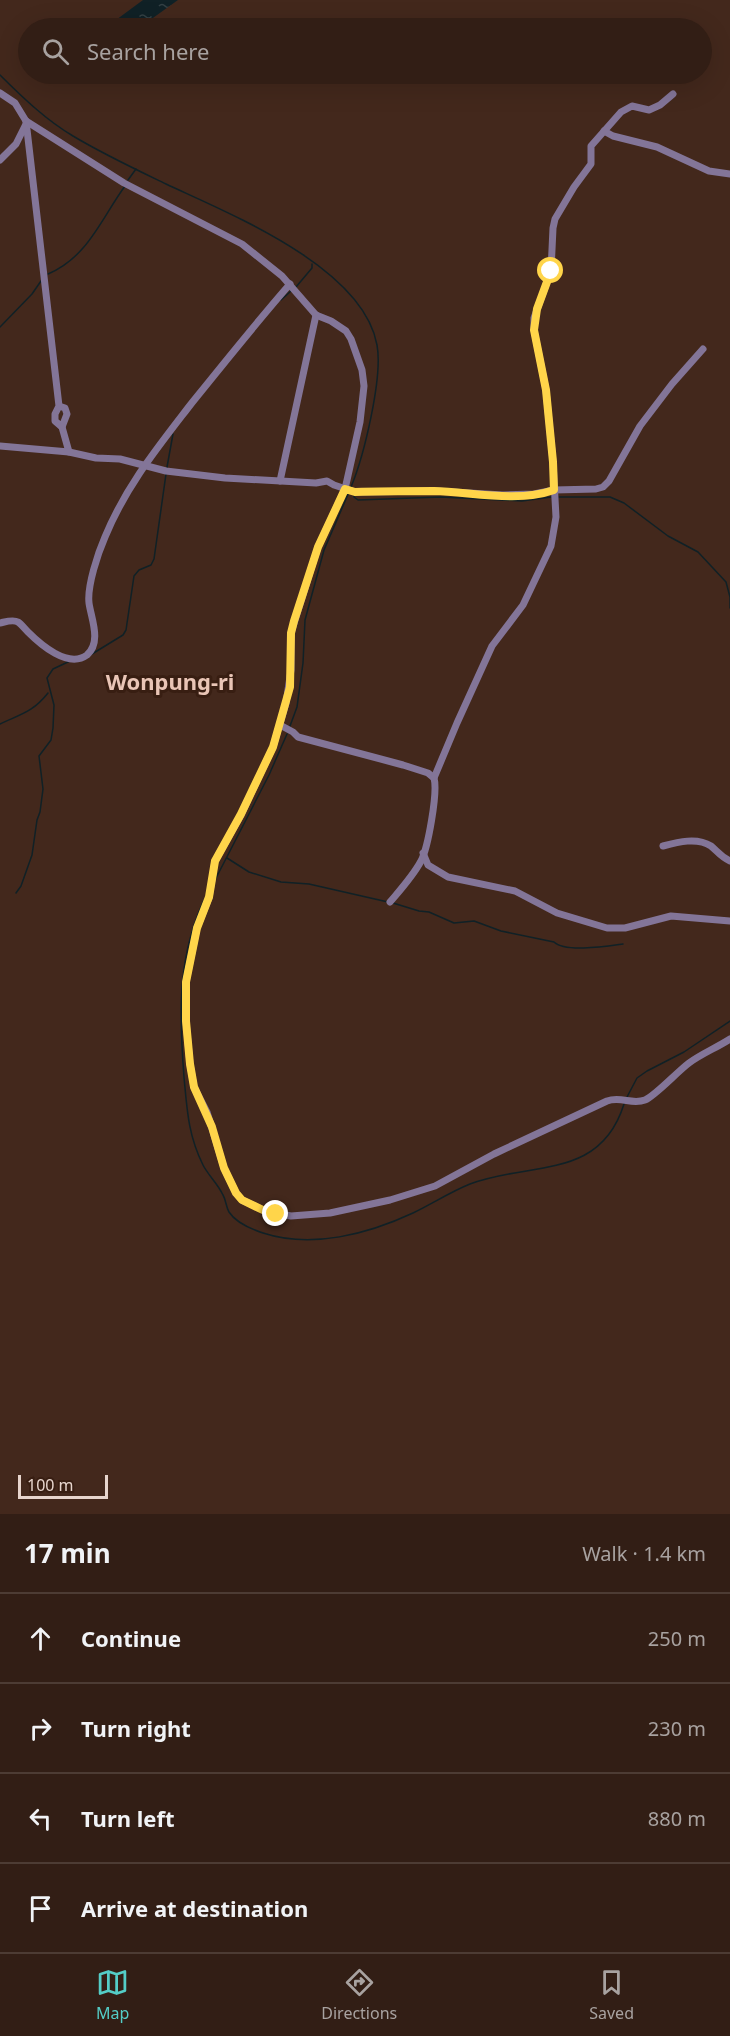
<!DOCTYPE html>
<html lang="en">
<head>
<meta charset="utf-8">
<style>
  :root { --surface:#321e15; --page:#3d2b22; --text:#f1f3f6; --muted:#a8a2a0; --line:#4d3c34; --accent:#54cdc7 }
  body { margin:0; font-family:"Noto Sans",sans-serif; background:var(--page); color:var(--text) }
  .scale { position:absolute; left:18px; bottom:15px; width:90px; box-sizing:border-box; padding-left:6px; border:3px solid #e7d5cd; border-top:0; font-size:16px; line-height:21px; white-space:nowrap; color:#e7d5cd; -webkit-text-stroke:4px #381e12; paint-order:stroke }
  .stop { position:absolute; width:18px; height:18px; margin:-14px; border:4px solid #ffd54a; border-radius:50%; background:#fff }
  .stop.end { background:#ffd54a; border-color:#fff; box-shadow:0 2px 6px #0008 }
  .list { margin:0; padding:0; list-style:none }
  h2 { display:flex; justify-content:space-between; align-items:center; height:78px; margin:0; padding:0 24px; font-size:26px }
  h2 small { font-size:20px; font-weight:400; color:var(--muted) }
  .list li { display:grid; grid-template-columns:39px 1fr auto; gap:18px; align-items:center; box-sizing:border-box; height:90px; padding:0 24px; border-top:2px solid var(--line) }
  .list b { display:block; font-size:22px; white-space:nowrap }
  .list em { font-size:20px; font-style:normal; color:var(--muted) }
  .icon { flex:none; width:33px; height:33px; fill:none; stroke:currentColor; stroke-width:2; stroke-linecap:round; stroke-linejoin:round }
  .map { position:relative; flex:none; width:730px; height:1514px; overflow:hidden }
  .search { position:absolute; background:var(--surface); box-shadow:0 6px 24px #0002; left:18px; right:18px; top:18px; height:66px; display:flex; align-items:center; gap:15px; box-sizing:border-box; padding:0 21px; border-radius:33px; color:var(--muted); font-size:22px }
  .sheet { height:438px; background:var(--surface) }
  nav { display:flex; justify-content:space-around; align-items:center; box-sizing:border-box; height:84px; border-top:2px solid var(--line); background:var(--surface); font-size:16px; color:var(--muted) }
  nav a { display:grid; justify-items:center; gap:3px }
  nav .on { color:var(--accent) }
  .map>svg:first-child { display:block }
  .water { fill:url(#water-ripples) }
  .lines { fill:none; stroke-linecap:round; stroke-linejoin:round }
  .stream { stroke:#102126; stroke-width:1.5 }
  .street { stroke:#837598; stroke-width:7 }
  .route { stroke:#ffd54a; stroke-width:8 }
  .labels { text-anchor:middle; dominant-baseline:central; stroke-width:6; stroke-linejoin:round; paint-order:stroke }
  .quarter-label { font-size:22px; font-weight:bold; fill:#e9c5b6; stroke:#381e12 }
</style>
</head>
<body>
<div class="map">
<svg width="730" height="1514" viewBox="0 0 730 1514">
  <defs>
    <pattern id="water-ripples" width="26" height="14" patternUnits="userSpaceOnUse" patternTransform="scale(1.5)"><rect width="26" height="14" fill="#102126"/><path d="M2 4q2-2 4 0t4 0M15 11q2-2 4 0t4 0" fill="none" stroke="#334044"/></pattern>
  </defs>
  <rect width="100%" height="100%" fill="#43281c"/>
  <path class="water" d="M 143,0 L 178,0 L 139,28 L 105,28 Z"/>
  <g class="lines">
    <g class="stream">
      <path d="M 0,75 C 22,97 46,120 73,136 C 103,154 135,169 166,184 C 230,214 363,267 377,345 C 383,377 364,456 351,487"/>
      <path d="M 128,180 L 136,169"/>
      <path d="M 48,274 C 88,257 101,219 125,186"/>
      <path d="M 296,287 L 312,268 L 312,264"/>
      <path d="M 281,300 L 291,291"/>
      <path d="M 0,327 L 32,294 L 41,281"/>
      <path d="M 167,467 L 173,434"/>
      <path d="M 354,493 L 354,497 L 358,500 L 441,497 L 522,501 L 551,497"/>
      <path d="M 559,497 L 610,497 L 624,503 L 668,536 L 698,552 L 726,582 L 730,597"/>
      <path d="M 730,598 L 730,608"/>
      <path d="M 92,654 L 123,635 L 126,630 L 134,576 L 139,570 L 151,565 L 154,559 L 166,474"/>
      <path d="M 0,724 C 21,714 33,712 48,693"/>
      <path d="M 290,726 L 297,707 L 303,663 L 305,620 L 324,550 L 349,492"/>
      <path d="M 227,858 L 249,872 L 281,882 L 309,884 L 388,902"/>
      <path d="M 215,880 L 269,775 L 287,734"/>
      <path d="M 16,893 L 21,886 L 32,855 L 37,820 L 40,812 L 43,789 L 39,756 L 51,740 L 53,728 L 54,705 L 47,678 L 53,669 L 70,661"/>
      <path d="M 207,894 C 177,953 179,1013 184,1077 C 187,1109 188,1135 203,1165 C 208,1175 218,1184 223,1195 C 226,1200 226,1207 229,1212 C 236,1223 251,1229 263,1233 C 312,1249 368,1234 413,1213 C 432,1204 450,1192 470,1184 C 530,1161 600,1181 624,1104"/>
      <path d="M 393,903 L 419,911 L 429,912 L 454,923 L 474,921 L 501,931 L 554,942 C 565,953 608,946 623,944"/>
      <path d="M 627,1097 L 637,1078 L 647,1071 L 684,1052 L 730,1021"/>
    </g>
    <g class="street">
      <path d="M 0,93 L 15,103 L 26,121 L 124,183 L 242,244 L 282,276 L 316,315 L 331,321 L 346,331 L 351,339 L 362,370 L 364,386 L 360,422 L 345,489 L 318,547 L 291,633 L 291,670 L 286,703 L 273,747 L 241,815 L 215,861 L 209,898 L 197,928 L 186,982 L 186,1021 L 190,1064 L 194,1087 L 207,1112 L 224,1168 L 236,1193 L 242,1200 L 265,1211 L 291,1216 L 330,1213 L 390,1200 L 435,1186 L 494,1154 L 607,1101 C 621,1096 632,1105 645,1100 C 655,1096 677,1072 689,1063 C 701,1054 716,1048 730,1039"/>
      <path d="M 26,121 L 59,406 L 55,414 L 55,421 L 62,427 L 67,414 L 65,408 L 59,406"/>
      <path d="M 604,131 L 613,136 L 657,147 L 709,171 L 730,174"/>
      <path d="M 0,160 L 16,144 L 26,124"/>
      <path d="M 62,427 L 69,452"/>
      <path d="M 0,446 L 69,452 L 96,458 L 120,459 L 166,471 L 225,478 L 316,483 L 327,481 L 334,485 L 355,492 L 435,491 L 503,495 L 534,494 L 554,490 L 596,489 L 603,487 L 609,481 L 640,426 L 672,384 L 703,349"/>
      <path d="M 280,481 L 316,315"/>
      <path d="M 0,623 C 5,622 13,619 18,622 C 21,624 25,629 28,632 C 40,644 68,669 87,655 C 102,642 91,618 89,603 C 87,586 98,553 105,537 C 126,486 158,447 191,404 C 224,363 256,323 290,284"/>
      <path d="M 280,725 L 293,732 L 298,737 L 403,765 L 428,773 L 434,778 C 438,792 428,848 421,861 C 413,876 401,889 390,902"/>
      <path d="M 434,778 L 457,723 L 492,646 L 523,605 L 551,546 L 556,517 L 553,462 L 546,390 L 534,330 L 534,318 L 551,271 L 553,228 L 555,219 L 574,187 L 591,164 L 591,146 L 621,112 L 632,106 L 649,110 L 660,105 L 673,94"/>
      <path d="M 663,846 C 678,842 697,837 711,846 C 718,852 721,857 730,861"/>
      <path d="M 423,853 L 428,865 L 448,877 L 515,891 L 557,913 L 607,928 L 625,928 L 671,916 L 730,921"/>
    </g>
  </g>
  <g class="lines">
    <path class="route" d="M 276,1214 L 265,1211 L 242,1200 L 236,1193 L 224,1168 L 212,1127 L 194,1087 L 190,1064 L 186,1021 L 186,982 L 197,928 L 209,897 L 215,861 L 241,814 L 273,747 L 290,687 L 291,633 L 294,621 L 318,547 L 345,489 L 355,492 C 381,491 408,491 434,491 C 472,492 517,503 554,490 L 553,462 L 546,390 L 534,330 L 537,309 L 551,271"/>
  </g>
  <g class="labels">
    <g class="quarter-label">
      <text x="170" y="681">Wonpung-ri</text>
    </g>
  </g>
</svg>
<div class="scale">100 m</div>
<div class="stop" style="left:551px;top:271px"></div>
<div class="stop end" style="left:276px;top:1214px"></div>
<div class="search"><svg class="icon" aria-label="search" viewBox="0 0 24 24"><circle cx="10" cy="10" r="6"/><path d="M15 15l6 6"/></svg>Search here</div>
</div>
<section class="sheet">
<h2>17 min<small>Walk · 1.4 km</small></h2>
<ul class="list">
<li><svg class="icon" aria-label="ahead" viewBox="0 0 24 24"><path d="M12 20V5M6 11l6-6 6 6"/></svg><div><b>Continue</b></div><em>250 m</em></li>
<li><svg class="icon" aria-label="right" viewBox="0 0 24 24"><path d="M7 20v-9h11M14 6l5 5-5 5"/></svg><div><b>Turn right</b></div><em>230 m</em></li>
<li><svg class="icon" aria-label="left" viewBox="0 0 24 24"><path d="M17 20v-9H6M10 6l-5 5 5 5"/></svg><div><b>Turn left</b></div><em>880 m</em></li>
<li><svg class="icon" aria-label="arrive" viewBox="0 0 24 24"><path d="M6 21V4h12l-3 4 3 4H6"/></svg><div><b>Arrive at destination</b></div></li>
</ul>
</section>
<nav>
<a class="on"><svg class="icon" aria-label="map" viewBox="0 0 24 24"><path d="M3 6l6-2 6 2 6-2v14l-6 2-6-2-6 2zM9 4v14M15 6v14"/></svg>Map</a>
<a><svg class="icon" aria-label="directions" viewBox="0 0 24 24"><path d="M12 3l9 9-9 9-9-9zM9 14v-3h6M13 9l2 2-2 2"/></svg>Directions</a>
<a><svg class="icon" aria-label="saved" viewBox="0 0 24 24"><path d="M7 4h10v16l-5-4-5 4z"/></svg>Saved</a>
</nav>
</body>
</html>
